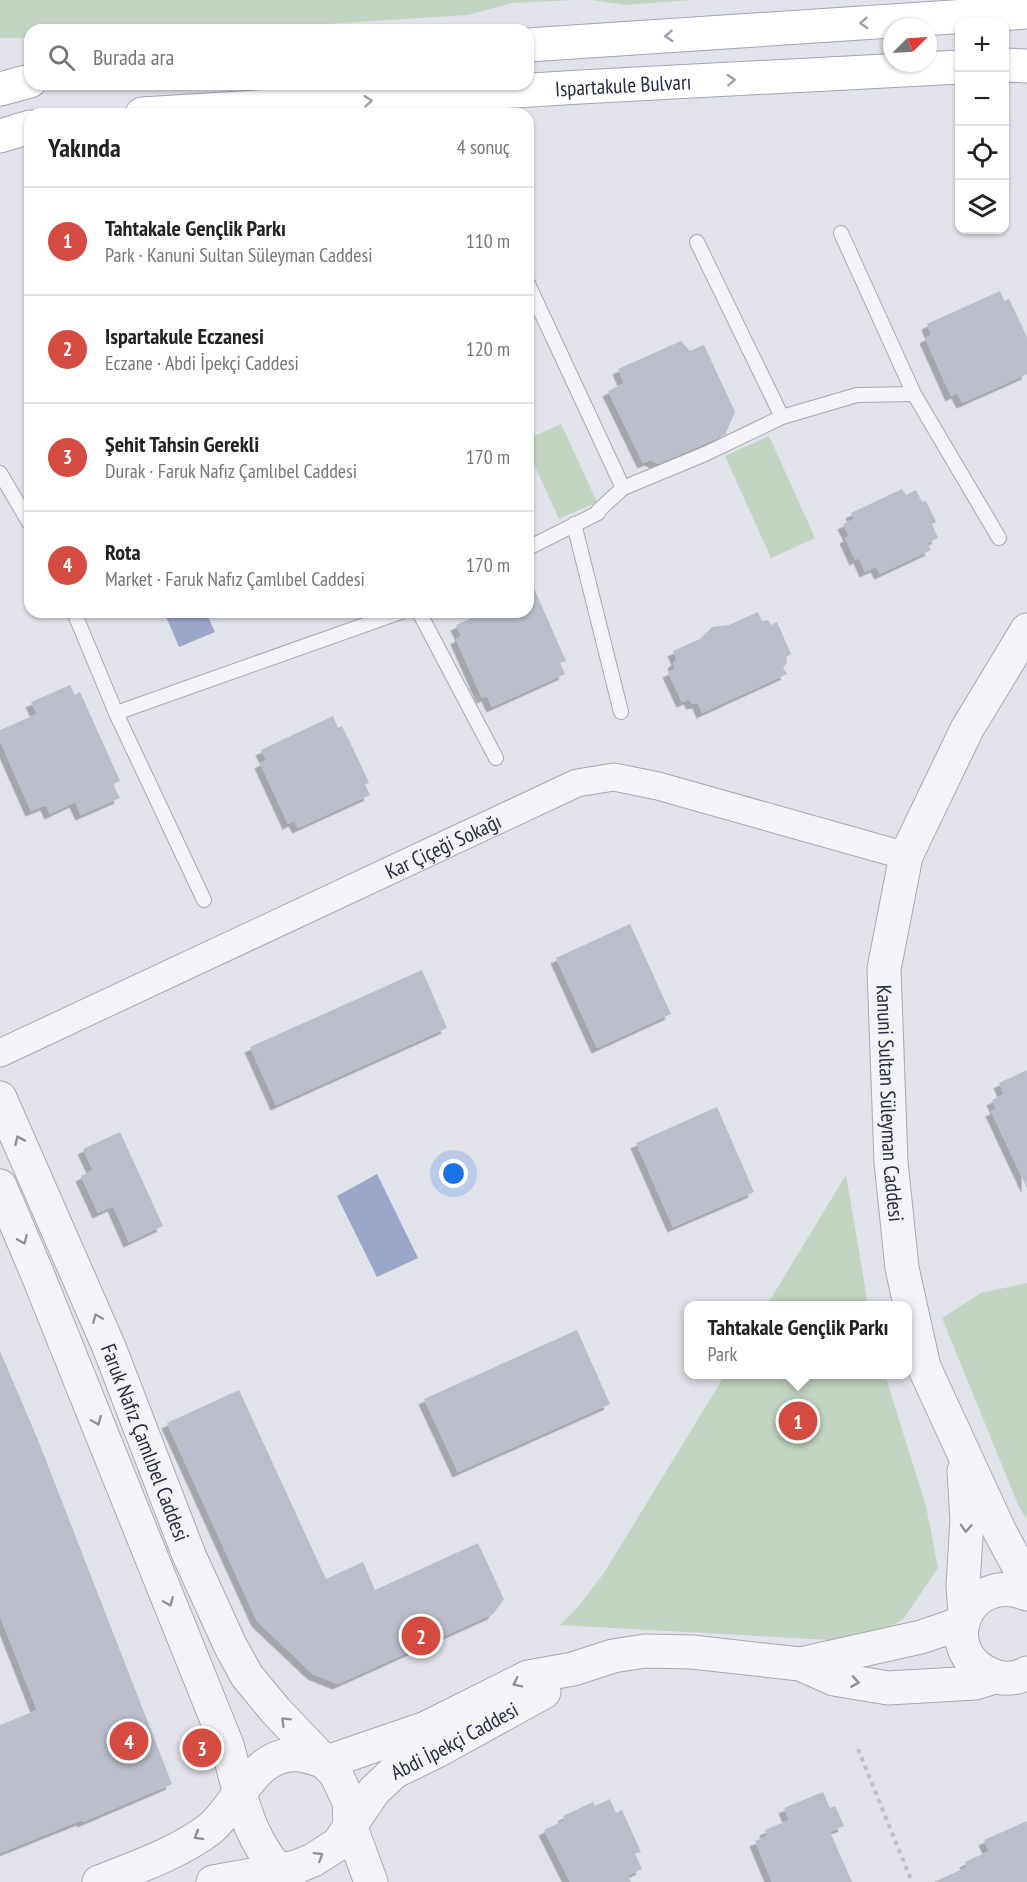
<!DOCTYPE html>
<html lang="tr">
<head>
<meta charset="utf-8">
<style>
  :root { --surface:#fff; --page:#f2f2f2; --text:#222; --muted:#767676; --line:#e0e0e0; --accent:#d44c41 }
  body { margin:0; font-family:"PT Sans Narrow",sans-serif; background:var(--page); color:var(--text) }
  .controls { position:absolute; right:18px; top:18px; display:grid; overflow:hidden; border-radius:12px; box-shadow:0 2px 4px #0004 }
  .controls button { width:54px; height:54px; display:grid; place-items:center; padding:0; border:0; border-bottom:2px solid var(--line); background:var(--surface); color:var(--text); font:30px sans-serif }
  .compass { position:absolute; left:883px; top:18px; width:54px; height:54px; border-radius:50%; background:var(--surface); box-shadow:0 2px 4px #0004; rotate:66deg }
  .you { position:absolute; left:454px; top:1174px; width:21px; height:21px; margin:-15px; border:4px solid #fff; border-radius:50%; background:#1a73e8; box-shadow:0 0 0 9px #1a73e833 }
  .badge { display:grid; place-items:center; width:39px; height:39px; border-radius:50%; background:var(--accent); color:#fff; font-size:20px; font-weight:700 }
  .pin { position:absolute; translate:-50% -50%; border:3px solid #fff; box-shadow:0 2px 6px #0006 }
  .popup { position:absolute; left:684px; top:1301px; width:228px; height:78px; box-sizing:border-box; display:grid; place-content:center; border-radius:12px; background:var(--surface); filter:drop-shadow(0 2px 4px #0005); font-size:20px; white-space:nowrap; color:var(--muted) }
  .popup b { font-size:22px; color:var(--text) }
  .popup::after { content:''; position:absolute; left:50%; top:100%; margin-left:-12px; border:12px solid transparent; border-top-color:var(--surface) }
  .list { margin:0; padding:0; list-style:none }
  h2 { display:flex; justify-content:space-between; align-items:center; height:78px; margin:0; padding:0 24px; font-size:26px }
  h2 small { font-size:20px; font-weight:400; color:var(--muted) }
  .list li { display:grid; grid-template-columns:39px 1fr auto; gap:18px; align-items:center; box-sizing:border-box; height:108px; padding:0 24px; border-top:2px solid var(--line) }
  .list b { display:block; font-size:22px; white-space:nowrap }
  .list p { margin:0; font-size:20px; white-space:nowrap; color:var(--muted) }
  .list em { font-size:20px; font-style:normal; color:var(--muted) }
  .icon { flex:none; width:33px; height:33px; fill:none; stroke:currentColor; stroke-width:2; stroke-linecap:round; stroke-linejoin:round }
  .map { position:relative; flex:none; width:1027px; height:1882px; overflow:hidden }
  .search { position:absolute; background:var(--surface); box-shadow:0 2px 4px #0004; left:24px; top:24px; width:510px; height:66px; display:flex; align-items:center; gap:15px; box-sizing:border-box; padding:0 21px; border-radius:18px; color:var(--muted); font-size:22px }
  .panel { position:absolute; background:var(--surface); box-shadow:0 2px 4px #0004; left:24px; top:108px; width:510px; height:510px; border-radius:18px }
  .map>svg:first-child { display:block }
  .green { fill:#c2d4c2 }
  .water { fill:#9aa7cb }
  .building { fill:#bbbdca; filter:url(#shadow) }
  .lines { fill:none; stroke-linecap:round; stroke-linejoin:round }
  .service-casing { stroke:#a6a8b4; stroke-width:16 }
  .minor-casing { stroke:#a6a8b4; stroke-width:29 }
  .tertiary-casing { stroke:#a6a8b4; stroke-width:35 }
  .primary-casing { stroke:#a0a4b6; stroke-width:35 }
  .path { stroke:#bfc0c9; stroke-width:4; stroke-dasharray:4.5 4.5; stroke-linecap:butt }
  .service { stroke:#f4f4f8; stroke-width:14 }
  .minor { stroke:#f4f4f8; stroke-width:27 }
  .tertiary { stroke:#f4f4f8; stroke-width:33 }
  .primary { stroke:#fff; stroke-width:33 }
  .oneway { stroke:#9ea0aa }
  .oneway2 { stroke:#8e909d }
  .labels { text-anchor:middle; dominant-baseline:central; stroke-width:4.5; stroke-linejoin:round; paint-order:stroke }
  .street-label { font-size:21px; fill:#282c42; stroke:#f1f2f7 }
</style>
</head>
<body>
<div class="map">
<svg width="1027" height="1882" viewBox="0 0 1027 1882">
  <defs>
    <filter id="shadow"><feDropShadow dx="-5.5" dy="5.5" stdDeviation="0" flood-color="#0004"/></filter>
  </defs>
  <rect width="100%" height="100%" fill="#e1e2ea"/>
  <g class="green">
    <path d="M 0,0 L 573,0 L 512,3 L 468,15 L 231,30 L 30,30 L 30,38 L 0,38 Z"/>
    <path d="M 593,0 L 691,0 L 625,5 Z"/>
    <path d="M 561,424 L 597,502 L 559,519 L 528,451 L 528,439 Z"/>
    <path d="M 769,436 L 815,538 L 771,558 L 725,456 Z"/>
    <path d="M 846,1175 L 868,1305 L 767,1305 Z"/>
    <path d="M 1027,1283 L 1027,1519 L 1019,1507 L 942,1318 L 981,1293 Z"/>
    <path d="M 725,1375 L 885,1375 L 926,1506 L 938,1568 L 904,1618 L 866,1642 L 560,1625 L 579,1606 L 604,1573 Z"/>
  </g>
  <g class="water">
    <path d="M 164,612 L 206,612 L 215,632 L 179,647 Z"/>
    <path d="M 377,1174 L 418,1258 L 377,1277 L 337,1196 Z"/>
  </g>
  <g class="building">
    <path d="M 1000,291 L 1004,301 L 1009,299 L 1027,337 L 1027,374 L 962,403 L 957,393 L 951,396 L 925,338 L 931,335 L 927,324 Z"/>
    <path d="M 681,341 L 690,351 L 704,345 L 735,412 L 725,435 L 658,464 L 650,460 L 643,463 L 608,391 L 624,383 L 618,369 Z"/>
    <path d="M 902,489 L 906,495 L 916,490 L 922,502 L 926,501 L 936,522 L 932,524 L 938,538 L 927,543 L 931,550 L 880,574 L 876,567 L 865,572 L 859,558 L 855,560 L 845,538 L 849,536 L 843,524 L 854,519 L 851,513 Z"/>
    <path d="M 528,575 L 566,661 L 560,663 L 565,674 L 492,707 L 487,696 L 482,698 L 456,639 L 461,636 L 456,625 L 485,612 L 528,612 Z"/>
    <path d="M 758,612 L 762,621 L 768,620 L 771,625 L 777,622 L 791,654 L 786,657 L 787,663 L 783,667 L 787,674 L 702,713 L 698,703 L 692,704 L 689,699 L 682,702 L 668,672 L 675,669 L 673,663 L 677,660 L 673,651 L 702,638 L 712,627 L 729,625 Z"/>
    <path d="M 70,685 L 75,695 L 80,692 L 120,781 L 113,784 L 120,798 L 81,815 L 75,802 L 50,814 L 46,805 L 31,811 L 0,741 L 0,730 L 37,714 L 31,702 Z"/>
    <path d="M 333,716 L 338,728 L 342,726 L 359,761 L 369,783 L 365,784 L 370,795 L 298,828 L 294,821 L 288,824 L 260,763 L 266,760 L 261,750 Z"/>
    <path d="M 630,924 L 671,1014 L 597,1048 L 556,958 Z"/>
    <path d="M 422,970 L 447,1028 L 276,1105 L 250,1047 Z"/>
    <path d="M 1027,1070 L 1027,1188 L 991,1111 L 996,1109 L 992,1100 L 1004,1094 L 999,1083 Z"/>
    <path d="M 717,1107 L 754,1192 L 673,1227 L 636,1143 Z"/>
    <path d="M 120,1132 L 163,1226 L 129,1242 L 113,1206 L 98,1213 L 81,1176 L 93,1170 L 83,1149 Z"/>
    <path d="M 577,1330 L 610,1404 L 458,1472 L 424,1399 Z"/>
    <path d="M 0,1351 L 38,1440 L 172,1784 L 83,1822 L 82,1820 L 0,1853 L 0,1725 L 37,1710 L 0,1616 Z"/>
    <path d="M 239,1390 L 326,1579 L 363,1562 L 375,1590 L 478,1543 L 504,1599 L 493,1614 L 338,1684 L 313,1674 L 257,1621 L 167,1423 Z"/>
    <path d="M 823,1792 L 830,1808 L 835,1806 L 844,1826 L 830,1832 L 852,1882 L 772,1882 L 755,1841 L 767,1836 L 765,1830 L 789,1820 L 784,1808 Z"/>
    <path d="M 610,1799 L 616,1813 L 622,1810 L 641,1852 L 635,1854 L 642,1869 L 628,1876 L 631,1882 L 570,1882 L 544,1830 L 565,1820 L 563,1816 L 593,1802 L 595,1806 Z"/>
    <path d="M 1027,1821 L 1027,1882 L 934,1882 L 967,1867 L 965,1862 L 989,1851 L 984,1840 Z"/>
  </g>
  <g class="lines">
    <g class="service-casing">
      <g id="service">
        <path d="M 841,233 L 914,394 L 999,538"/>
        <path d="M 697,242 L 782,417"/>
        <path d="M 528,284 L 623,488 L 598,511 L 598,513 L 528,548"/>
        <path d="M 0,473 L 30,524"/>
        <path d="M 623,488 L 705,454 L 782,417 L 857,395 L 914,394"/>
        <path d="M 574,524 L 621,712"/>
        <path d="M 74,612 L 116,713 L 204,900"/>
        <path d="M 419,612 L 496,758"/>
        <path d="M 116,713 L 401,612"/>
      </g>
    </g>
    <g class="minor-casing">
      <g id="minor">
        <path id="s1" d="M 0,1053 L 577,783 L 614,777 L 658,786 L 906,856"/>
      </g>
    </g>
    <g class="tertiary-casing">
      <g id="tertiary">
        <path id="s2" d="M 1027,630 L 967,729 L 906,856 L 884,969 L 891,1162 L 902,1268 L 924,1367 L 1000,1532 L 1027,1582"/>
        <path id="s3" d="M 0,1098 L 109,1347 L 189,1555 L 230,1645 L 247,1676 L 276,1711 L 336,1774 L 349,1802 L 350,1825 L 371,1882"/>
        <path d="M 0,1186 L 37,1273 L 227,1745 C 242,1799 247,1841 289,1882"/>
        <path d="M 964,1471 L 967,1520 L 963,1585 L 965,1615"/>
        <path d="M 1027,1594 C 966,1570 934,1652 992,1675 C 1002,1680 1017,1679 1027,1673"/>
        <path d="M 800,1664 L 921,1637 L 962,1623"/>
        <path d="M 327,1762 L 426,1728 L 528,1677 L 573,1669 L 613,1656 L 645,1651 L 692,1652 L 800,1664 L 834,1679 L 888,1688 L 975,1683 L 995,1677"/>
        <path d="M 99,1882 C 135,1868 181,1852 211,1828 C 239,1804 255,1750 300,1755 C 309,1756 318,1760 327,1762"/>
        <path id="s4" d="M 213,1882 L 296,1867 L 313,1860 L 338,1844 L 374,1791 L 394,1772 L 437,1751 L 544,1692"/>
      </g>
    </g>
    <g class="primary-casing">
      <g id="primary">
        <path d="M 528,45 L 1027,12"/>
        <path d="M 1004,65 L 1027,66"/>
        <path d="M 0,89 L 30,81"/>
        <path id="s5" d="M 142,114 L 580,87 L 960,67"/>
        <path d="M 0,136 L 30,127"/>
      </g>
    </g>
    <path class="path" d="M 858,1749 L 912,1882"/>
    <use href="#service" class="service"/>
    <use href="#minor" class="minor"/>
    <use href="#tertiary" class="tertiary"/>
    <use href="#primary" class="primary"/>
  </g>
  <defs><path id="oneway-chevron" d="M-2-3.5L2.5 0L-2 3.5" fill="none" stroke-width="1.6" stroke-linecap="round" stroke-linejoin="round" transform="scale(1.5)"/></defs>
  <g class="oneway">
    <use href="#oneway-chevron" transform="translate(864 23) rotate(176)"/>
    <use href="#oneway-chevron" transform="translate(669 36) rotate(176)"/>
    <use href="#oneway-chevron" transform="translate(731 80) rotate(-3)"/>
    <use href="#oneway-chevron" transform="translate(368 101) rotate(-4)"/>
  </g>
  <g class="oneway2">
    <use href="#oneway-chevron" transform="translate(19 1140) rotate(-114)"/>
    <use href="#oneway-chevron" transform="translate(23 1240) rotate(67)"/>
    <use href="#oneway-chevron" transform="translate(97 1318) rotate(-113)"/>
    <use href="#oneway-chevron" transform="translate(97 1421) rotate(68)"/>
    <use href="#oneway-chevron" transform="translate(966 1528) rotate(93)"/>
    <use href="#oneway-chevron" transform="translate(169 1602) rotate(68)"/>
    <use href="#oneway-chevron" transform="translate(855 1682) rotate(9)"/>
    <use href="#oneway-chevron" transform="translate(517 1683) rotate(154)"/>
    <use href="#oneway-chevron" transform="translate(285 1721) rotate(-135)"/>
    <use href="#oneway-chevron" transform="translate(198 1836) rotate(149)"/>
    <use href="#oneway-chevron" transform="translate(319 1856) rotate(-32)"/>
  </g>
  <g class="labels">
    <g class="street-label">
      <text stroke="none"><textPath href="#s5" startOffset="482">Ispartakule Bulvarı</textPath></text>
      <text stroke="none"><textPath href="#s1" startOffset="489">Kar Çiçeği Sokağı</textPath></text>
      <text stroke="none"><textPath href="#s2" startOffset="506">Kanuni Sultan Süleyman Caddesi</textPath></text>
      <text stroke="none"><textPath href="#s3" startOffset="374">Faruk Nafız Çamlıbel Caddesi</textPath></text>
      <text stroke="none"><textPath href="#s4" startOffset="292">Abdi İpekçi Caddesi</textPath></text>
    </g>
  </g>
</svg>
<div class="controls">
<button>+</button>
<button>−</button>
<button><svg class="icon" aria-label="locate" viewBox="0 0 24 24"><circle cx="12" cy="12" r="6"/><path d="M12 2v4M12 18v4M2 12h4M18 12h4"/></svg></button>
<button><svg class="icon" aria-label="layers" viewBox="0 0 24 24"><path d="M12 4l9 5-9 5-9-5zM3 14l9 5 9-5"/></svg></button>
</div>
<svg class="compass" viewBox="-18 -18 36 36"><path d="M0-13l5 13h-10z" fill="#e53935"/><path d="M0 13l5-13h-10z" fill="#767676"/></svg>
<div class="you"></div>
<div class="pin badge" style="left:798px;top:1421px">1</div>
<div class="popup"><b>Tahtakale Gençlik Parkı</b>Park</div>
<div class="pin badge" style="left:421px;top:1636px">2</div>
<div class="pin badge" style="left:202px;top:1748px">3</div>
<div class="pin badge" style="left:129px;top:1741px">4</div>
<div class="search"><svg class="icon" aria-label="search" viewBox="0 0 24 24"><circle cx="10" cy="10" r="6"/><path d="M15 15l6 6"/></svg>Burada ara</div>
<section class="panel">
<h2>Yakında<small>4 sonuç</small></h2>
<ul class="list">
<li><span class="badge">1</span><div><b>Tahtakale Gençlik Parkı</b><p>Park · Kanuni Sultan Süleyman Caddesi</p></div><em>110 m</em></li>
<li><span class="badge">2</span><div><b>Ispartakule Eczanesi</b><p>Eczane · Abdi İpekçi Caddesi</p></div><em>120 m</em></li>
<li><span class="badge">3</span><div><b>Şehit Tahsin Gerekli</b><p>Durak · Faruk Nafız Çamlıbel Caddesi</p></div><em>170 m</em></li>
<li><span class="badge">4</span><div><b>Rota</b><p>Market · Faruk Nafız Çamlıbel Caddesi</p></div><em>170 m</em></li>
</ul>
</section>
</div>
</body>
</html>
